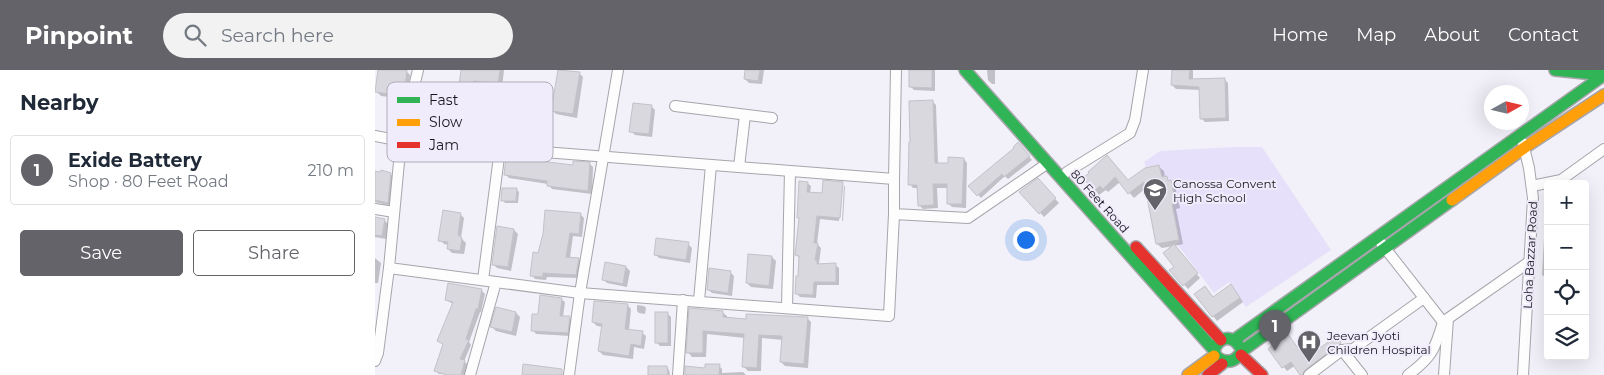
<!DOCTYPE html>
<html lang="en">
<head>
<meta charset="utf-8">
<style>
  :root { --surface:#fff; --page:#f2f2f3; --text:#1f2937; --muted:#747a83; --line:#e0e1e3; --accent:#646369 }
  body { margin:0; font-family:Montserrat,sans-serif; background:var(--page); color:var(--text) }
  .controls { position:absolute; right:15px; bottom:15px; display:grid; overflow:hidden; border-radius:5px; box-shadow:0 5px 20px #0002 }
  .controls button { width:45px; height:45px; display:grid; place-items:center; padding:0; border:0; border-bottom:1px solid var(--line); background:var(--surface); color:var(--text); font:25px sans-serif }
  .compass { position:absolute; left:1109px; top:15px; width:45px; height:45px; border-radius:50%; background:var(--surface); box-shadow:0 5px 20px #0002; rotate:82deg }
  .you { position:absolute; left:650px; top:169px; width:18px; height:18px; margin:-12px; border:4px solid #fff; border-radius:50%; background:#1a73e8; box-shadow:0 0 0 8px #1a73e833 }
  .badge { display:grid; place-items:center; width:32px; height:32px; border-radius:50%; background:var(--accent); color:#fff; font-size:16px; font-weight:700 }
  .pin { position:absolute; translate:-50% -41px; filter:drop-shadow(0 1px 2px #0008) }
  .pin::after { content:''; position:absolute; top:26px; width:18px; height:15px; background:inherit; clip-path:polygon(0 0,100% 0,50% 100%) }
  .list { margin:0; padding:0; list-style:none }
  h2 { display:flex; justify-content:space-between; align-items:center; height:65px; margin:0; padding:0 20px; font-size:21px }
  h2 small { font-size:16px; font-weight:400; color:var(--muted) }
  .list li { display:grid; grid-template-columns:32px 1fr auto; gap:15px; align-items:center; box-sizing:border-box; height:70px; margin:0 10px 10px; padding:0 10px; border:1px solid var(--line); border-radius:5px }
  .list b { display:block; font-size:19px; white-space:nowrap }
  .list p { margin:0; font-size:16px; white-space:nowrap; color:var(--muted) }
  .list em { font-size:16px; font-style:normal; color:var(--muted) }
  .actions { display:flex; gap:10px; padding:15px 20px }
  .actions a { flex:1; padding:11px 0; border:1px solid var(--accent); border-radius:5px; text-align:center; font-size:18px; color:var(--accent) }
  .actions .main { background:var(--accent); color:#fff }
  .icon { flex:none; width:28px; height:28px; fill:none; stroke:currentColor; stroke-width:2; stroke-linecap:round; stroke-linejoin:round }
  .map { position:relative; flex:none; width:1229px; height:305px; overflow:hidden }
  header { display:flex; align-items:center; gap:30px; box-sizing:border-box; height:70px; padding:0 25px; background:var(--accent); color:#fff }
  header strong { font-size:24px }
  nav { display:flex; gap:28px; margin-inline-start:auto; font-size:18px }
  .search { width:350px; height:45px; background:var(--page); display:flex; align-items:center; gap:12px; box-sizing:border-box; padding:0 18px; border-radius:28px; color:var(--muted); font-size:19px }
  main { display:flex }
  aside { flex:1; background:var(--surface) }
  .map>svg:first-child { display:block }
  .green { fill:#e6e0fb }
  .shadow { fill:#0003 }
  .building { fill:#d9d8de; stroke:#c3c2c8 }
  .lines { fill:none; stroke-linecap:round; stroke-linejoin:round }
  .street-casing { stroke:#a6a5ab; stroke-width:12 }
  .fast-casing { stroke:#a6a5ab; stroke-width:14 }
  .slow-casing { stroke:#a6a5ab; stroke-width:14 }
  .jam-casing { stroke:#a6a5ab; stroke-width:14 }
  .street { stroke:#fdfdfe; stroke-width:10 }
  .fast { stroke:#30b455; stroke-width:11 }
  .slow { stroke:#ff9f0a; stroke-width:11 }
  .jam { stroke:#e5322d; stroke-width:11 }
  .labels { text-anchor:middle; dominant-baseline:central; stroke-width:4; stroke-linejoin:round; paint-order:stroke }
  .poi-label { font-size:12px; fill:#18171c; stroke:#f0ecfc; text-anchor:start }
  .street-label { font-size:12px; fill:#18171c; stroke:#f0ecfc }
  .key { fill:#f0ecfc; stroke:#afacb9; stroke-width:1 }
  .key-label { font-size:14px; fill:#18171c }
</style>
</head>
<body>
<header>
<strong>Pinpoint</strong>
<div class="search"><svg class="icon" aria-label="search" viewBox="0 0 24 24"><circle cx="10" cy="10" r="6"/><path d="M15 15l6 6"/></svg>Search here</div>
<nav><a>Home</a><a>Map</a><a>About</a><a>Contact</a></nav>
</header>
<main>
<aside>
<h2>Nearby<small></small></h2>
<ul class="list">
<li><span class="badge">1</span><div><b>Exide Battery</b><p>Shop · 80 Feet Road</p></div><em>210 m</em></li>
</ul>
<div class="actions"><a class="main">Save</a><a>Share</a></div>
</aside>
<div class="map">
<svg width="1229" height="305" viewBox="0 0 1229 305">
  <rect width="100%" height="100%" fill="#f2f0f8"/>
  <path class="green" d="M 860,77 L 887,77 L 956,180 L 871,237 L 854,212 L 839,223 L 802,174 L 805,172 L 798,136 L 800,133 L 796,110 L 793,110 L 792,106 L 782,107 L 786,104 L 784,95 L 771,97 L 769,92 L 785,81 Z"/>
  <g class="shadow">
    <path d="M 4,0 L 31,1 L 35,5 L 32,29 L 6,26 L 2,22 Z"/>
    <path d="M 88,0 L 129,0 L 127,18 L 102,15 L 100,29 L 119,33 L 123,37 L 118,63 L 99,59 L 98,65 L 84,63 L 81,60 L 44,56 L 40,52 L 83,33 Z"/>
    <path d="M 184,0 L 204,3 L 208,7 L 202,48 L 181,44 L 177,40 Z"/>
    <path d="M 371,0 L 389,0 L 387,14 L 374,13 L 370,9 Z"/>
    <path d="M 536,0 L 560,0 L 560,21 L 539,20 L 535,16 Z"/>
    <path d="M 612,0 L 620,0 L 620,14 L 617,14 L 613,10 Z"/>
    <path d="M 798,0 L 818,0 L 818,10 L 849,9 L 853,13 L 854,51 L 830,52 L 826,48 L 826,20 L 801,19 L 797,15 Z"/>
    <path d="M 557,31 L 561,35 L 563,94 L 574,94 L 589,89 L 592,93 L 591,138 L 577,137 L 573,133 L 573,118 L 562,118 L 563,138 L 548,139 L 544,135 L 543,118 L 538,118 L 535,114 Z"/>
    <path d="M 276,36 L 280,40 L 277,67 L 260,65 L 256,61 Z"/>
    <path d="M 643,74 L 657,90 L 633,109 L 630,106 L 606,128 L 595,116 L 640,78 Z"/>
    <path d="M 732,87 L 753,111 L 784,97 L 789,101 L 790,108 L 800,116 L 805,138 L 801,139 L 808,174 L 799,176 L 825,208 L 813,219 L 796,200 L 800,197 L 799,176 L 787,178 L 782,174 L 771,118 L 759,128 L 745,112 L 733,122 L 731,120 L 724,125 L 710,108 Z"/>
    <path d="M 215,94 L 218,97 L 217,124 L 177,119 L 173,114 L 134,108 L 130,104 Z"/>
    <path d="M 0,103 L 15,104 L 20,108 L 17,136 L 0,132 Z"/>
    <path d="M 662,110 L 684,133 L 669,147 L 646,122 Z"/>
    <path d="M 432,113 L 436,116 L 435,123 L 448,124 L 467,113 L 468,115 L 466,115 L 464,151 L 445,149 L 442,174 L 446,178 L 444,193 L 445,195 L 460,195 L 464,198 L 464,215 L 442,215 L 441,228 L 425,227 L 421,223 L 424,207 L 425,188 L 421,185 L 425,149 L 423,147 Z"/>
    <path d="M 469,115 L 470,117 L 468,151 L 467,151 Z"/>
    <path d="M 141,119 L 144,122 L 143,133 L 130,133 L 128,130 Z"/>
    <path d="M 85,144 L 89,148 L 86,168 L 91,173 L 89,184 L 77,183 L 73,179 L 74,175 L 69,174 L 65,170 Z"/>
    <path d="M 205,144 L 209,148 L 207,167 L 198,166 L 195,188 L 204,189 L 207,193 L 205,208 L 172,207 L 171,210 L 160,209 L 157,205 L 164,184 Z"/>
    <path d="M 0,148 L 9,150 L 13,154 L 11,169 L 0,167 Z"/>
    <path d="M 139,160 L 143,164 L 136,201 L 122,198 L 118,194 Z"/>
    <path d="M 1169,169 L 1173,169 L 1173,209 L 1167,205 Z"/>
    <path d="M 313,174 L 317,178 L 315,193 L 284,188 L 280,184 Z"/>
    <path d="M 397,187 L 401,191 L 398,219 L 376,217 L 372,213 Z"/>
    <path d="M 0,188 L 6,193 L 3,213 L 0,213 Z"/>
    <path d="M 251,197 L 255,201 L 252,217 L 232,213 L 228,209 Z"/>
    <path d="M 355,202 L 359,206 L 357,226 L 337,223 L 333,219 Z"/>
    <path d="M 830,218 L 839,228 L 860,220 L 868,232 L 842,251 L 821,224 Z"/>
    <path d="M 106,220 L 110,224 L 106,242 L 105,242 L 94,272 L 96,275 L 89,291 L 93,295 L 90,305 L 64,304 L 60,300 L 69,275 L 64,271 L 78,234 L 71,230 Z"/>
    <path d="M 186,229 L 190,232 L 188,247 L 194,248 L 198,251 L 196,266 L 161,264 L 158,260 L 164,246 Z"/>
    <path d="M 252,235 L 256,239 L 254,260 L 267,263 L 271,266 L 269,279 L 259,277 L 258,289 L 228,285 L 224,281 L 228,257 L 222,256 L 218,252 Z"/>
    <path d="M 262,235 L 269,236 L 271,238 L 270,244 L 264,243 L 262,241 Z"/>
    <path d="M 316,239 L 347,242 L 352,246 L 352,248 L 372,250 L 432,248 L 436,252 L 433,298 L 410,296 L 406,292 L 408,270 L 387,268 L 386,301 L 373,301 L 368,296 L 370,268 L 332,264 L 331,287 L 317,287 L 313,282 Z"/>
    <path d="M 141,243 L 145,247 L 141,266 L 121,261 L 117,257 Z"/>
    <path d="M 292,243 L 296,247 L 296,276 L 285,276 L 281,272 Z"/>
    <path d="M 962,268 L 969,278 L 933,305 L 928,305 L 921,295 L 912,301 L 895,279 L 931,289 Z"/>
    <path d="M 344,296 L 347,299 L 347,303 L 368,302 L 371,305 L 311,305 Z"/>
    <path d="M 292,297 L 294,300 L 295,305 L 274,305 Z"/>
  </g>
  <g class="building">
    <path d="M 3,0 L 32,0 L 29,26 L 0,22 Z"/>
    <path d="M 86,0 L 125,0 L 123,15 L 99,11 L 96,27 L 120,32 L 114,59 L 95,56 L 95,62 L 78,59 L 79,57 L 38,52 L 44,27 L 82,31 Z"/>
    <path d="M 183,0 L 205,2 L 198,44 L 176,41 Z"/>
    <path d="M 370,0 L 385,0 L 383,11 L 369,9 Z"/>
    <path d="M 534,0 L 557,0 L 557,18 L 534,17 Z"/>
    <path d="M 797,0 L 815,0 L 814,9 L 850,8 L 851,48 L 825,49 L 824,17 L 796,15 Z"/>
    <path d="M 558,30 L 560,93 L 573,93 L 573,87 L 589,88 L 587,134 L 572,134 L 572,114 L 558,114 L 559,135 L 543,136 L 542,115 L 533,115 L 534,72 L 535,72 L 534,31 Z"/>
    <path d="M 258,33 L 277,35 L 274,64 L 254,62 Z"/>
    <path d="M 643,72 L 655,86 L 629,107 L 627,104 L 602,126 L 593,116 L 639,78 L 638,77 Z"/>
    <path d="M 732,85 L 753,110 L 770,98 L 784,95 L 787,107 L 792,106 L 793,111 L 796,110 L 801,134 L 797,134 L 804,170 L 781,174 L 769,112 L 753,124 L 740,107 L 728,119 L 725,116 L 719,121 L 708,108 L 714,103 L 713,102 Z"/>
    <path d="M 131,87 L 198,95 L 198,91 L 215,92 L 213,121 L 172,116 L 172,111 L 129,105 Z"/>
    <path d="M 6,100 L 16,103 L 13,133 L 0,130 L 0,101 L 6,102 Z"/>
    <path d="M 663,108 L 681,128 L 664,144 L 644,122 Z"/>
    <path d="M 448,110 L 468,112 L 465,148 L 442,146 L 439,173 L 443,173 L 440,190 L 442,190 L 442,194 L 461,193 L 461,212 L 439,212 L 438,225 L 420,224 L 421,206 L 423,206 L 424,186 L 420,185 L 424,148 L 422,148 L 424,111 L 433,112 L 432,122 L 447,123 Z"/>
    <path d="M 127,118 L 142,118 L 141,131 L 126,131 Z"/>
    <path d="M 68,140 L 86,143 L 83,165 L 87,168 L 85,181 L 72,179 L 73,172 L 63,171 Z"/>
    <path d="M 170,140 L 206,143 L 204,164 L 195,163 L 191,187 L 204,188 L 201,205 L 168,203 L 168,207 L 155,206 L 158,182 L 163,183 L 168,164 Z"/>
    <path d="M 0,147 L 10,149 L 7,166 L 0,165 Z"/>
    <path d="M 122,156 L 139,159 L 133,197 L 117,195 Z"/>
    <path d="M 281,168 L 314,172 L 311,190 L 279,185 Z"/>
    <path d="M 799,174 L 823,203 L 808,216 L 794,200 L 799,197 L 788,183 Z"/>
    <path d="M 373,184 L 397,186 L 394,216 L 371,213 Z"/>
    <path d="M 230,192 L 251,196 L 248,214 L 227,210 Z"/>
    <path d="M 334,198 L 356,201 L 353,223 L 332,220 Z"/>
    <path d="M 73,213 L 107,219 L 103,239 L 101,239 L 91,269 L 94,270 L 85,289 L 90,290 L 86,305 L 72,305 L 59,301 L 68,274 L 62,271 L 78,232 L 70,230 Z"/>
    <path d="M 856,214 L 865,228 L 837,247 L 819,224 L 830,216 L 838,227 Z"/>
    <path d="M 165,225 L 187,228 L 185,246 L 195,246 L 193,263 L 156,261 L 157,244 L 163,244 Z"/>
    <path d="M 219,231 L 253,234 L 250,259 L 268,261 L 266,276 L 256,274 L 254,286 L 223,281 L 227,254 L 217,252 Z"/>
    <path d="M 121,237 L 141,242 L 137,262 L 115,257 Z"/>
    <path d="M 314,238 L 348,241 L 348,247 L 371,249 L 371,244 L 433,247 L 429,294 L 405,292 L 407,266 L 384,265 L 382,298 L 367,297 L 369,264 L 328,261 L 328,283 L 311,283 Z"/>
    <rect x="280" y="242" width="13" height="31"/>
    <path d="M 913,264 L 930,288 L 962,266 L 966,273 L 930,300 L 927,305 L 925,305 L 916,292 L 907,298 L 893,279 Z"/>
    <path d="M 148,294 L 187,299 L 187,305 L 147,305 Z"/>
    <path d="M 330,294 L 345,294 L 344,305 L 310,305 L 310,296 L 330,298 Z"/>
    <path d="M 273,296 L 292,296 L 293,305 L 273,305 Z"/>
  </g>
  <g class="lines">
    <g class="street-casing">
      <g id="street">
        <path d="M 43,0 L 26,71 L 14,198 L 205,223 L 514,246 L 519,144"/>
        <path d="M 300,36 L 397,48"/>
        <path d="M 0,66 L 26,71 L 519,109 L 519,144 L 593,148 L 673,93"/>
        <path d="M 1148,73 L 1154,98 L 1158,128 L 1148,305"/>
        <path d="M 364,97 L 370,45"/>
        <path d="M 692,102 L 755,63 L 760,50 L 768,0"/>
        <path d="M 519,109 L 521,0"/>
        <path d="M 1157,116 L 1186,110 L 1229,79"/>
        <path d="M 0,139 L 19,142"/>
        <path d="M 1006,173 L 1068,252 L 1154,192"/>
        <path d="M 108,210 L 125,79"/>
        <path d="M 324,231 L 336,95"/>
        <path d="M 412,238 L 415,101"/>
        <path d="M 967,280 L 978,279 L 1049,228"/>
        <path d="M 0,291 L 3,283 L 14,198"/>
        <path d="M 95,305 L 121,212"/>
        <path d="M 194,305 L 205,223 L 243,0"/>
        <path d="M 303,305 L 308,230"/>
        <path d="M 934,305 L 967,280 L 987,305"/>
        <path d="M 1033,305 C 1056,288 1060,280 1068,252"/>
        <path d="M 1069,305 L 1073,249"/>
      </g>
    </g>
    <g class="fast-casing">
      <g id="fast">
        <path d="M 590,0 L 839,280"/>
        <path d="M 1180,0 L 1229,5"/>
        <path d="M 859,270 L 1229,5"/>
        <path d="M 867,281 C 854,250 823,286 851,291 C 859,292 863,287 867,281 L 1077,130"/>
      </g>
    </g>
    <g class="slow-casing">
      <g id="slow">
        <path d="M 1077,130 L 1149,78 L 1229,25"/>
        <path d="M 813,305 L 839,286"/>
      </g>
    </g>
    <g class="jam-casing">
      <g id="jam">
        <path d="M 761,177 L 846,270"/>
        <path d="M 866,285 L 887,305"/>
        <path d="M 833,305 L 847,294"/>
      </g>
    </g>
    <use href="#street" class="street"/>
    <use href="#fast" class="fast"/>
    <use href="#slow" class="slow"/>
    <use href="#jam" class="jam"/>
  </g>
  <defs>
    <g id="school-pin" transform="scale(1.25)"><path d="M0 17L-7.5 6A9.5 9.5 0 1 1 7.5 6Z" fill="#646369" stroke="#f0ecfc"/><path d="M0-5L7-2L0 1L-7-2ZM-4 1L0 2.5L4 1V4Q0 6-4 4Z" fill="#fff"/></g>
    <g id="hospital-pin" transform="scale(1.25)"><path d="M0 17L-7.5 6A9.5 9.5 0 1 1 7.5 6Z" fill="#646369" stroke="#f0ecfc"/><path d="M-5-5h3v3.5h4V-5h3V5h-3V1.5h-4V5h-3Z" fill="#fff"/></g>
  </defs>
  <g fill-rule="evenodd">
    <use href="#school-pin" x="780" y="120"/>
    <use href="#hospital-pin" x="934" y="272"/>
  </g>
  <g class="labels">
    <g class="poi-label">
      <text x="798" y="113">Canossa Convent<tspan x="798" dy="14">High School</tspan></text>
      <text x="952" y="265">Jeevan Jyoti<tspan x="952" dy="14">Children Hospital</tspan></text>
    </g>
    <g class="street-label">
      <text transform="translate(725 131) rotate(48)">80 Feet Road</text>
      <text transform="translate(1155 185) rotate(-87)">Loha Bazzar Road</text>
    </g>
  </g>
  <rect x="12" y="12" width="166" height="80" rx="8" class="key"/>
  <rect x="22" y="27" width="23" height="6" fill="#30b455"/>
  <rect x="22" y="49" width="23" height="7" fill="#ff9f0a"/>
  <rect x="22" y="72" width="23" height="6" fill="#e5322d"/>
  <g class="key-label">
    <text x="54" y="35">Fast</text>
    <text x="54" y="57">Slow</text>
    <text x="54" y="80">Jam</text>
  </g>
</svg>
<div class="controls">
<button>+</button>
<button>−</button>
<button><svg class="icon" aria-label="locate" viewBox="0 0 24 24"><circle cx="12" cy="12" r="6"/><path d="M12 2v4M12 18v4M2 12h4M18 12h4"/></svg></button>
<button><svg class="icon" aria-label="layers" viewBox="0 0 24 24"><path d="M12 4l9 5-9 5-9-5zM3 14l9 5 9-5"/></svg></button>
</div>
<svg class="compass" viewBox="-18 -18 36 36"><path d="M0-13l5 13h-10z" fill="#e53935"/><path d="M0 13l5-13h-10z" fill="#747a83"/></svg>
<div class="you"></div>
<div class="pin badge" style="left:900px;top:281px">1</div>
</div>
</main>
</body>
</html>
